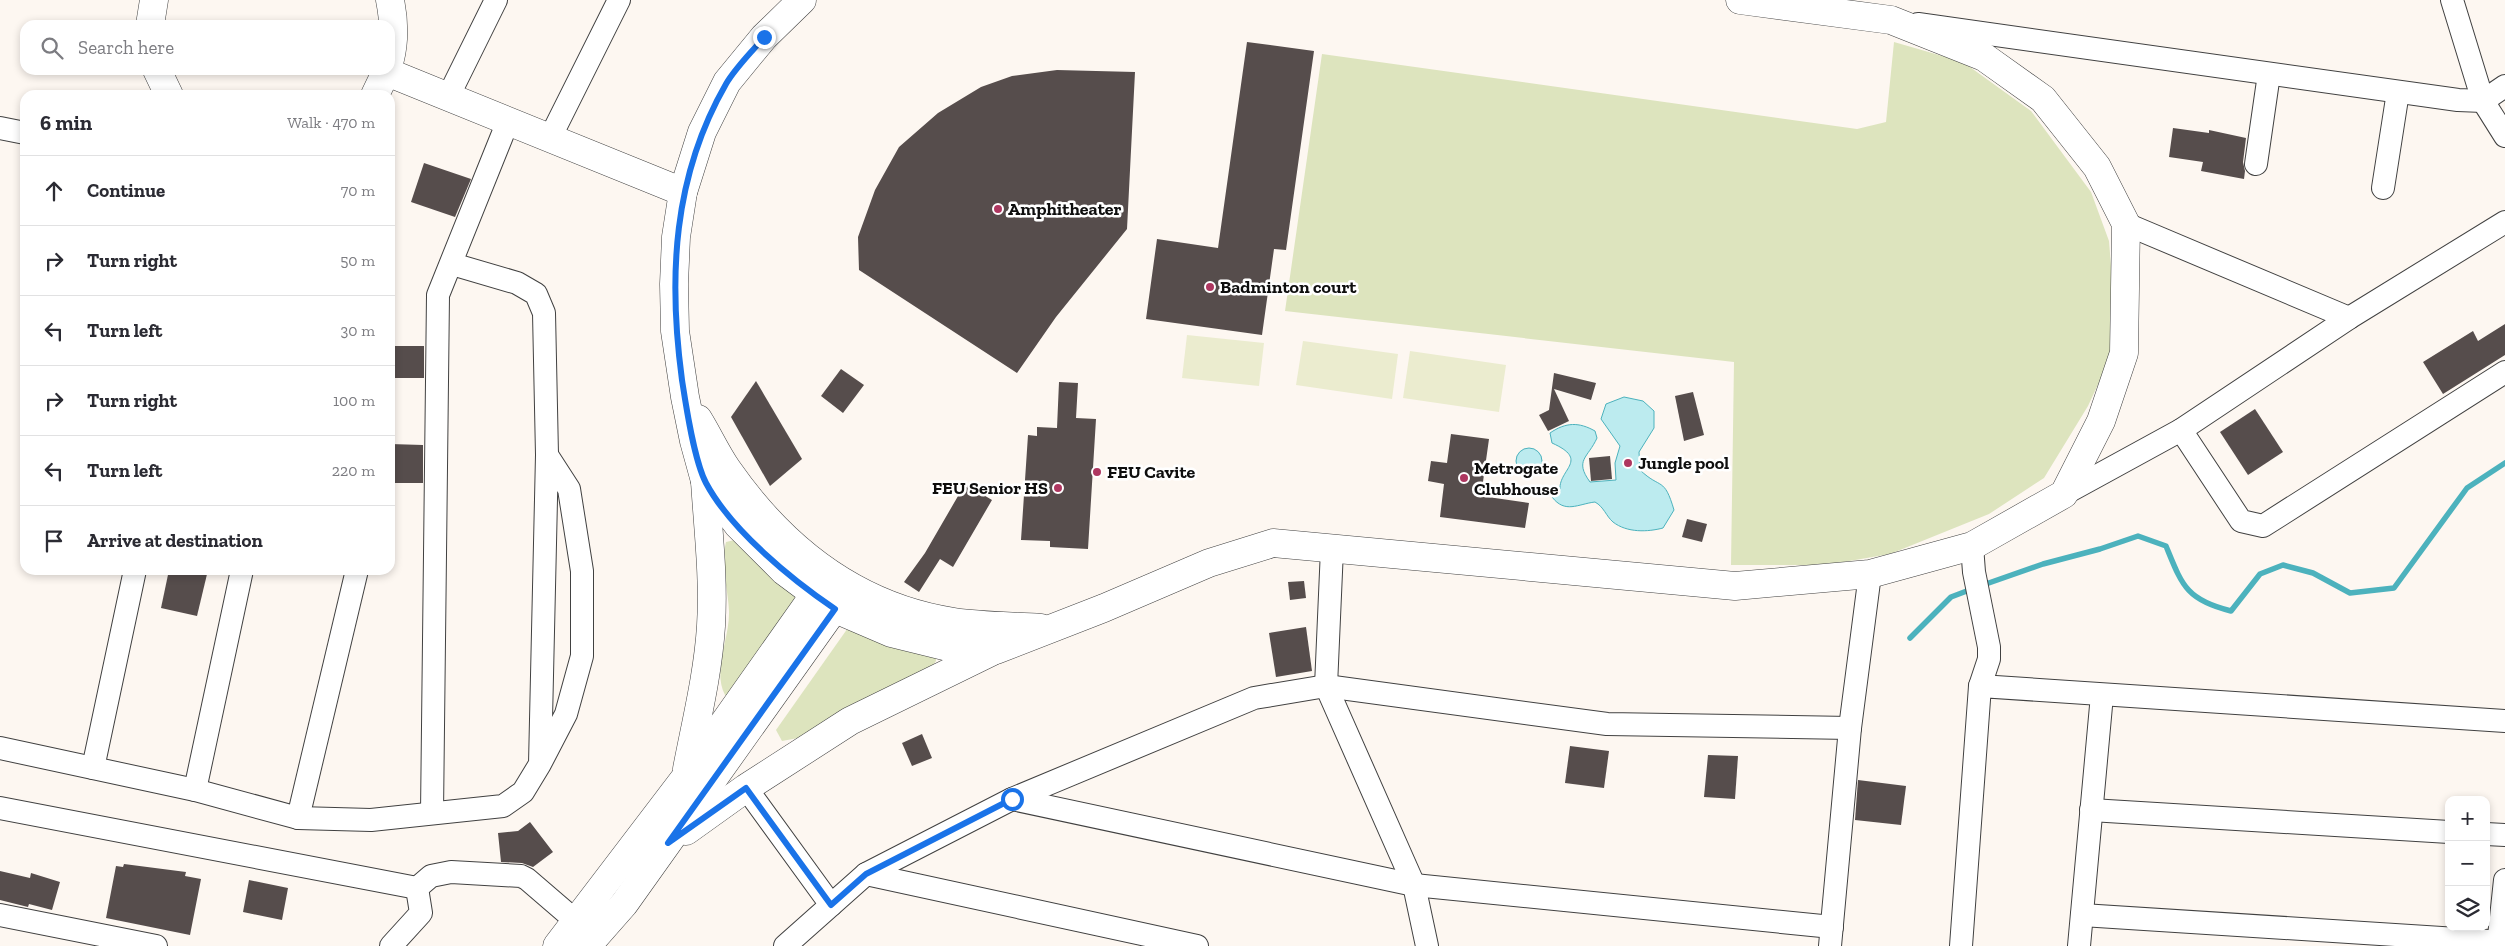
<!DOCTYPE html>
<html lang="en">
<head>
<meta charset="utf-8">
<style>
  :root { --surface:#fff; --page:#f7f7f7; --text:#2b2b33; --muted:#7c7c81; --line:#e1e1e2 }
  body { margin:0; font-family:"Zilla Slab",serif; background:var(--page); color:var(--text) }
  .controls { position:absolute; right:15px; bottom:15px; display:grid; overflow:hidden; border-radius:10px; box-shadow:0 2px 8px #0003 }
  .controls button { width:45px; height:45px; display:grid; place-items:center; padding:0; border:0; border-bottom:1px solid var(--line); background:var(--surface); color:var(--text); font:25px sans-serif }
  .stop { position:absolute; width:15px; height:15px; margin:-11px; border:4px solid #1a73e8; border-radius:50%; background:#fff }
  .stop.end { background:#1a73e8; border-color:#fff; box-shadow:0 1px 5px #0008 }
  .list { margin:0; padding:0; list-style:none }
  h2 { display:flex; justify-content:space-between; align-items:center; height:65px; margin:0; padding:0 20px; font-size:21px }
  h2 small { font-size:16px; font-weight:400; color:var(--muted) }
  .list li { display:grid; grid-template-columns:32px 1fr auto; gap:15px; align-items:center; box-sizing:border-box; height:70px; padding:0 20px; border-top:1px solid var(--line) }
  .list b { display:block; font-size:19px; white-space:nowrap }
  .list em { font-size:16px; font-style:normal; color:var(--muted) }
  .icon { flex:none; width:28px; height:28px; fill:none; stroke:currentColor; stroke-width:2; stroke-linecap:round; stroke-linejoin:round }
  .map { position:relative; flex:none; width:2505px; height:946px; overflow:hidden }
  .search { position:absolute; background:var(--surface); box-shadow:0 2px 8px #0003; left:20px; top:20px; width:375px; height:55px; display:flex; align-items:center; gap:12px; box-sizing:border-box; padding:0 18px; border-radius:15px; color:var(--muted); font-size:19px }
  .panel { position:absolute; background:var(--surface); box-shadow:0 2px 8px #0003; left:20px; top:90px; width:375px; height:485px; border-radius:15px }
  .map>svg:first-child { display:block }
  .green { fill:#dde4be }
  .pitch { fill:#ebeccf }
  .water { fill:#bcebef; stroke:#4cb2bd }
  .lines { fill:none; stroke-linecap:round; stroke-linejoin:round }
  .stream { stroke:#4cb2bd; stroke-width:5.5 }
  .building { fill:#564d4c }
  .minor-casing { stroke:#414141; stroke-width:24 }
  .tertiary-casing { stroke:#414141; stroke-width:29 }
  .minor { stroke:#fff; stroke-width:22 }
  .tertiary { stroke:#fff; stroke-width:28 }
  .route { stroke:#1a73e8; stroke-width:6 }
  .poi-dot { fill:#ae3760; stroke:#fff; stroke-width:2 }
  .labels { text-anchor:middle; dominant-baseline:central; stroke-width:5; stroke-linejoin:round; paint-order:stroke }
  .poi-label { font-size:18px; font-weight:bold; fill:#0e0e0e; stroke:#fff; text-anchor:start }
</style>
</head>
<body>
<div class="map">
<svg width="2505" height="946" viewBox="0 0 2505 946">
  <rect width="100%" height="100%" fill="#fdf7f1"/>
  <g class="green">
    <path d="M 1894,42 L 1963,62 L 2031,111 L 2091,192 L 2109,241 L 2114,302 L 2114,350 L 2088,406 L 2044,478 L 1989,514 L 1890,554 L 1826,565 L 1731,565 L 1734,362 L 1285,311 L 1322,54 L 1857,129 L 1886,122 Z"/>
    <path d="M 739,539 L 803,604 L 737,696 L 725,695 C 712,670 730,638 729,611 C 728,588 720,565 726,542 Z"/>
    <path d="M 850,625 L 936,653 L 936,661 L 931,668 L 798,738 L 782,741 L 776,730 Z"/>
  </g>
  <g class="pitch">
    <path d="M 1187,335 L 1264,343 L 1259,386 L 1182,378 Z"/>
    <path d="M 1303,341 L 1398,354 L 1392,399 L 1296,385 Z"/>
    <path d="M 1410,351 L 1506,365 L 1499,412 L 1403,398 Z"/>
  </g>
  <g class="water">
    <path d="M 1624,397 L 1643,401 L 1654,411 L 1654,428 L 1639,452 L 1640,470 C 1661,490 1664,476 1674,510 L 1663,528 C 1648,532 1627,533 1613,522 C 1606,516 1604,507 1595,502 C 1578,504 1565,514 1552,497 L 1560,489 C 1559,469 1590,460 1552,443 L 1550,433 C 1566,422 1579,422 1595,431 L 1597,438 C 1588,458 1574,460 1590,482 L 1616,480 L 1615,463 L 1620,446 L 1601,419 L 1606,404 Z"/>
    <circle cx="1529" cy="461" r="13"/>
  </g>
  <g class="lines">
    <g class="stream">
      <path d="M 1983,585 L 2043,564 L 2100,549 L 2138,536 L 2166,546 C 2182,585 2186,600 2231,611 L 2260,574 L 2283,565 L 2313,573 L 2350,593 L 2394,588 L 2467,488 L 2505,463"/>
      <path d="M 1910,638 L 1951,597 L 1972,589"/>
    </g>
  </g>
  <g class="building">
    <path d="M 1247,42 L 1314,51 L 1286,250 L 1274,249 L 1262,335 L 1146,319 L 1157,239 L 1218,248 Z"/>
    <path d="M 1057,70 L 1135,72 L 1127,229 L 1056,317 L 1017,373 L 859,270 L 858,237 L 875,190 L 899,147 L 938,113 L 981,87 L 1012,76 Z"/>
    <path d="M 2173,128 L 2209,133 L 2209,130 L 2246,138 L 2243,162 L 2245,171 L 2244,179 L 2201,171 L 2203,162 L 2169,157 Z"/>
    <path d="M 424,163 L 471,179 L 455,217 L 411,202 Z"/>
    <path d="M 2505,324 L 2505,355 L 2443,394 L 2423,362 L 2473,331 L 2478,341 Z"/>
    <rect x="390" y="346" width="34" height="32"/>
    <path d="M 841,369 L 864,385 L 843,413 L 821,396 Z"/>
    <path d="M 1554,373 L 1596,383 L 1591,400 L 1554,389 L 1569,421 L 1548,431 L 1539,415 L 1549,410 Z"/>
    <path d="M 756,381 L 802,459 L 770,486 L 731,417 Z"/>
    <path d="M 1059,382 L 1078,383 L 1076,418 L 1096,419 L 1088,549 L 1050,547 L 1050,541 L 1021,540 L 1028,435 L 1037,436 L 1037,427 L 1057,428 Z"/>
    <path d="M 1693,392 L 1704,435 L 1684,441 L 1675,396 Z"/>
    <path d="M 2255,409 L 2283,452 L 2248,475 L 2220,432 Z"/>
    <path d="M 1451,434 L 1489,439 L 1481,496 L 1529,503 L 1525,528 L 1440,517 L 1444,484 L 1428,481 L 1431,461 L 1447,463 Z"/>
    <path d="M 390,444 L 423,445 L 423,483 L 390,483 Z"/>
    <path d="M 1610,456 L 1612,479 L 1591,481 L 1589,458 Z"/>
    <path d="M 965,484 L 992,500 L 953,567 L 940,559 L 919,592 L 904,582 L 925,553 Z"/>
    <path d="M 1687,519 L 1707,524 L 1702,542 L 1682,537 Z"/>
    <path d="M 169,570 L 208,570 L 197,616 L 161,608 Z"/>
    <path d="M 1304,581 L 1306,598 L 1290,600 L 1288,582 Z"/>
    <path d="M 1306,627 L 1312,671 L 1276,677 L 1269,633 Z"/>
    <path d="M 922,734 L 932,758 L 912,766 L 902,743 Z"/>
    <path d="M 1570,746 L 1609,751 L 1604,788 L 1565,783 Z"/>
    <path d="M 1708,755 L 1738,756 L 1735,799 L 1704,797 Z"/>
    <path d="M 1858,780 L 1906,786 L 1901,825 L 1855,820 Z"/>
    <path d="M 530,822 L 553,852 L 533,867 L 522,863 L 501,862 L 498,833 L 518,831 Z"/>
    <path d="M 124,864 L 186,872 L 185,876 L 201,879 L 190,935 L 106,918 L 116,866 L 123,867 Z"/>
    <path d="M 0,871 L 30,878 L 31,873 L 60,882 L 52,910 L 29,904 L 28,907 L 0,900 Z"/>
    <path d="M 249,880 L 288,888 L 282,920 L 243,912 Z"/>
  </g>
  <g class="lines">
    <g class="minor-casing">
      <g id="minor">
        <path d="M 2452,0 L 2483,101 L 2505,136"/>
        <path d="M 1918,24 L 2458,100 L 2483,101 L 2505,86"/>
        <path d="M 448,97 L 496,0"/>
        <path d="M 0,128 L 25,133"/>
        <path d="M 550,138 L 619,0"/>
        <path d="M 2256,164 L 2269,74"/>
        <path d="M 2383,188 L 2398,92"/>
        <path d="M 2126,224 L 2349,318"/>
        <path d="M 452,264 L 517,283 L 536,294 L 544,313 L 547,455"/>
        <path d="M 2181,430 L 2241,521 L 2263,526 L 2505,372"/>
        <path d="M 2064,494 L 2181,430 L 2349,318 L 2505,222"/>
        <path d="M 1972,546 L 1974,572 L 1989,647 L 1989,659 L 1980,686"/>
        <path d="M 1332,549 L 1326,686 L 1414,885 L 1427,946"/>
        <path d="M 0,748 L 195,790 L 298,818 L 371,820 L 503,806 L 523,792 L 540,764 L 566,714 L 582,656 L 582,571 L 569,489 L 547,455 L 540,764"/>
        <path d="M 93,768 L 135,570"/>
        <path d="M 746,788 L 831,905"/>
        <path d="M 195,790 L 242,570"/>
        <path d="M 1012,799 L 1414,885 L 1832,927"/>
        <path d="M 0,808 L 417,888"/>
        <path d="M 2091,810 L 2449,832"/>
        <path d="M 432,813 L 438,295 L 508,121"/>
        <path d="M 298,818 L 357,570"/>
        <path d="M 2486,834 L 2505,835"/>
        <path d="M 866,874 L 1197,946"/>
        <path d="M 417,888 L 431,876 L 451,872 L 521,876 L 527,879 L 577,922"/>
        <path d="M 0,915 L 156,946"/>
        <path d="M 2082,915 L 2505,942"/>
        <path d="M 391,946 L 421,913 L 417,888"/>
        <path d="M 785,946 L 866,874 L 1012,799 L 1254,698 L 1326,686 L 1607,724 L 1850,728"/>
        <path d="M 1830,946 L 1850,728 L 1870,574"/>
        <path d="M 1961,946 L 1980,686 L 2505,721"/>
        <path d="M 2079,946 L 2102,695"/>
        <path d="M 2498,946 L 2505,880"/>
      </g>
    </g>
    <g class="tertiary-casing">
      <g id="tertiary">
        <path d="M 802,0 L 764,37 L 727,82 L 702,132 L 683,192 L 676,237 L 674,284 L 675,331 L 685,397 L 694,441 L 705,481 L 738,525 L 784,571 L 835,609 L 891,633 L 960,650 L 996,650 L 1104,608 L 1209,563 L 1273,543 L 1735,586 L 1870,574 L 1972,546 L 2064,494 L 2101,421 L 2124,353 L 2126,224 L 2097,167 L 2043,99 L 1984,57 L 1891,20 L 1740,0"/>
        <path d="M 150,25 L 154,0"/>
        <path d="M 390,59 C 395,39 394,20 390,0"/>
        <path d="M 157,70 L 169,95"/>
        <path d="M 387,72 L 683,192"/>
        <path d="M 375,95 L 387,70"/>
        <path d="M 698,419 C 708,435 716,453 727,469 C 782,548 855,607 954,622 C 982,626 1012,626 1041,628"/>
        <path d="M 687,769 C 696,722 708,674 711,626 C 714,578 708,529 705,481"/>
        <path d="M 686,831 L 746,788 L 850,721 L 991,652"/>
        <path d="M 557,946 L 685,778 L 829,574"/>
        <path d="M 587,946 L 624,904 L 844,595"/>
      </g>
    </g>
    <use href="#minor" class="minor"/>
    <use href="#tertiary" class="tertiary"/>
  </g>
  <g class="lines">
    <path class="route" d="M 764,37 C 752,52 736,67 726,84 C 673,176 668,277 682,380 C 686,406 694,460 706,483 C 731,530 791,579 835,609 L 668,843 L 746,788 L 831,905 L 866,874 L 1012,799"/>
  </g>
  <g class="poi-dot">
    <circle cx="998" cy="209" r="5"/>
    <circle cx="1210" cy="287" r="5"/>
    <circle cx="1628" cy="463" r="5"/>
    <circle cx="1097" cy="472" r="5"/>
    <circle cx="1464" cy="478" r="5"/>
    <circle cx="1058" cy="488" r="5"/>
  </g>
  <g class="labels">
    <g class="poi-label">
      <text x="1008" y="209">Amphitheater</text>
      <text x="1220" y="287">Badminton court</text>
      <text x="1638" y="463">Jungle pool</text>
      <text x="1474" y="468">Metrogate<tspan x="1474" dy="21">Clubhouse</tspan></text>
      <text x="1107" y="472">FEU Cavite</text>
      <text x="1048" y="488" text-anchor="end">FEU Senior HS</text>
    </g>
  </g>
</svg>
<div class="controls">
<button>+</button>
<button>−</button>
<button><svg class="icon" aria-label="layers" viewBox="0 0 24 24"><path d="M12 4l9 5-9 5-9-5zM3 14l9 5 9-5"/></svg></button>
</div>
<div class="stop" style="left:1012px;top:799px"></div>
<div class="stop end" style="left:764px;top:37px"></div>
<div class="search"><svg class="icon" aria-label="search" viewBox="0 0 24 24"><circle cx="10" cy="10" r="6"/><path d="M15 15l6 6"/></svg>Search here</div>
<section class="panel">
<h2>6 min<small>Walk · 470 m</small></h2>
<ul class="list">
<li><svg class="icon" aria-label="ahead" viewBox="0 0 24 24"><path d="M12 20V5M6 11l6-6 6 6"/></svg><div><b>Continue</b></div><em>70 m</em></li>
<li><svg class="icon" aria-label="right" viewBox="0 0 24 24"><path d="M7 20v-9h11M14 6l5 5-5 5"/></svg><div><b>Turn right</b></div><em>50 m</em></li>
<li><svg class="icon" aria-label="left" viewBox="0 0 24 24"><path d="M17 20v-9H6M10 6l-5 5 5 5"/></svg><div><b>Turn left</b></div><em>30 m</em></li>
<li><svg class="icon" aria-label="right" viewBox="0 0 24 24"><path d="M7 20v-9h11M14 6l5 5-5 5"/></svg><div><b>Turn right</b></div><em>100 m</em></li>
<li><svg class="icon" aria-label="left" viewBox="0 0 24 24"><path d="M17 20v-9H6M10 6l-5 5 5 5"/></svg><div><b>Turn left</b></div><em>220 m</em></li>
<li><svg class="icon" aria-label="arrive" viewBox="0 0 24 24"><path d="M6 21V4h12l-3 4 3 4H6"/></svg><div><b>Arrive at destination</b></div></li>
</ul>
</section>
</div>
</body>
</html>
